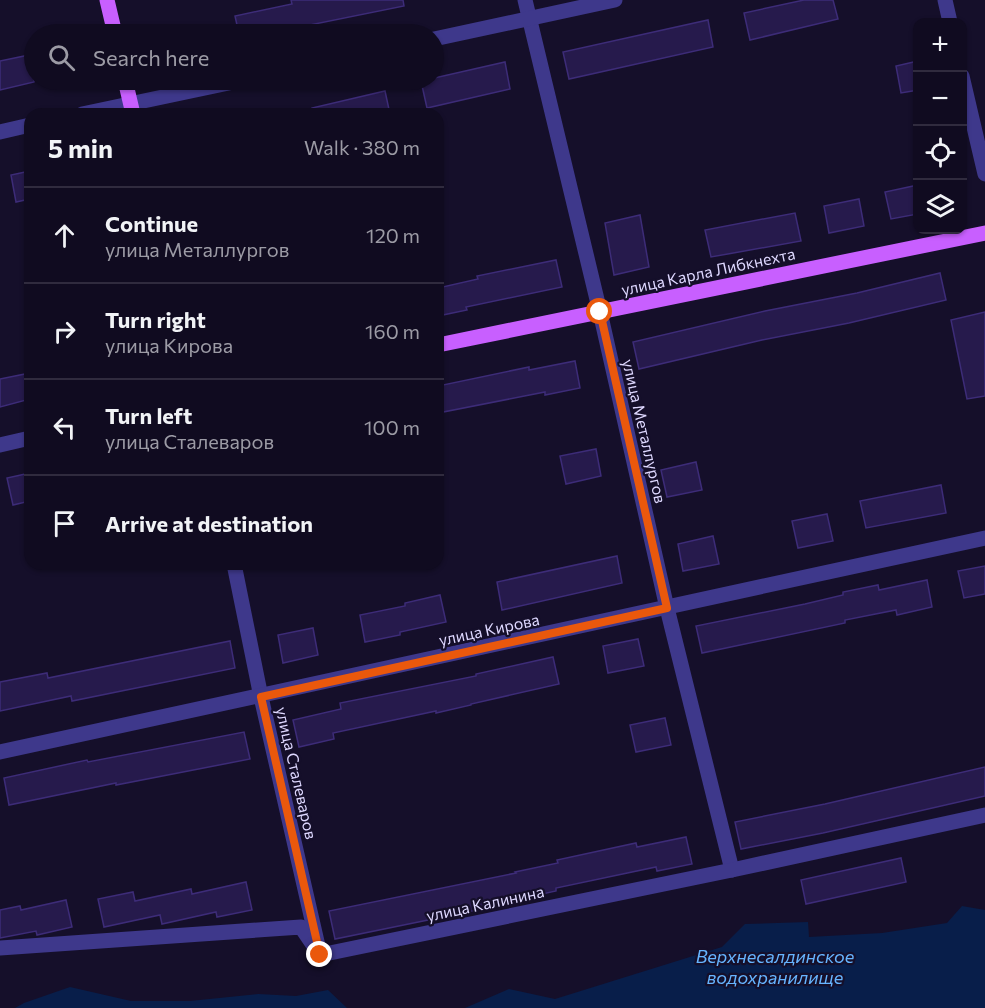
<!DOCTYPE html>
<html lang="en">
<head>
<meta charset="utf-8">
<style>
  :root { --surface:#100b20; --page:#191429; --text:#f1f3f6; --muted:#9c9ba5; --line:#302b3e }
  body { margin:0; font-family:Commissioner,sans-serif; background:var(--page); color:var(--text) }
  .controls { position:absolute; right:18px; top:18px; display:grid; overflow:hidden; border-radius:12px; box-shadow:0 2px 4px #0004 }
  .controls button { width:54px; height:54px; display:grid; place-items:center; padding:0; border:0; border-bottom:2px solid var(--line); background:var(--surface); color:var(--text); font:30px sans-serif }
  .stop { position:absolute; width:18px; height:18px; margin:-14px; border:4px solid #ea580c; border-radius:50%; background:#fff }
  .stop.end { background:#ea580c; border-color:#fff; box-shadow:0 2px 6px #0008 }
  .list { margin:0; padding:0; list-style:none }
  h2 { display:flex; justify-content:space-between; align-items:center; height:78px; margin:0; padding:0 24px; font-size:26px }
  h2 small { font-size:20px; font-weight:400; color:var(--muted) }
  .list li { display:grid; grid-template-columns:39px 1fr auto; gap:18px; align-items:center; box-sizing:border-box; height:96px; padding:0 24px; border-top:2px solid var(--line) }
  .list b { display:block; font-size:22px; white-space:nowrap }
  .list p { margin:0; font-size:20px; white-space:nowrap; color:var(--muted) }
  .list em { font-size:20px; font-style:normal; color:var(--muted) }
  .icon { flex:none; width:33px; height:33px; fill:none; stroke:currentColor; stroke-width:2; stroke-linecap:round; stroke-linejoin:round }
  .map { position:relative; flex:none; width:985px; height:1008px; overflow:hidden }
  .search { position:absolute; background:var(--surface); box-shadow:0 2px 4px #0004; left:24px; top:24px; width:420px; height:66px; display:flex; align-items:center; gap:15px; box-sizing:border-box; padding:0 21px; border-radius:33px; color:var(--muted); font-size:22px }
  .panel { position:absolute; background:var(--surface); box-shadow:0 2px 4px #0004; left:24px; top:108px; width:420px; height:462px; border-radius:18px }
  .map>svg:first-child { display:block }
  .water { fill:#081e4a }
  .building { fill:#261a4c; stroke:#3d2c78; stroke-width:1.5 }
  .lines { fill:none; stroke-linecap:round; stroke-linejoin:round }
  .minor { stroke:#3e388b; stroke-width:15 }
  .major { stroke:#c85fff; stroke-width:15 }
  .route { stroke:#ea580c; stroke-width:8 }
  .labels { text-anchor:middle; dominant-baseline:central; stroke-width:4.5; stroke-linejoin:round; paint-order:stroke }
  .street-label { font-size:16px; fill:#ded8ff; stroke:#150f2a }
  .water-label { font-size:18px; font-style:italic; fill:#66b4ff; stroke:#150f2a }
</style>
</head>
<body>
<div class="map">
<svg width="985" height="1008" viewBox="0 0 985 1008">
  <rect width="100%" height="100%" fill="#150f2a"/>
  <g class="water">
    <path d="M 962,906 L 985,910 L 985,1008 L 465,1008 L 509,989 L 555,999 L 722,947 L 745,924 L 808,922 L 809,937 L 882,933 L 947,923 Z"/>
    <path d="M 70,987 L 131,1001 L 190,1001 L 258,994 L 296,996 L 328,990 L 347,1008 L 15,1008 L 24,1003 Z"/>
  </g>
  <g class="building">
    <path d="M 291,0 L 403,0 L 404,6 L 275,32 L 276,34 L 239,34 L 235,16 L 292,4 Z"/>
    <path d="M 804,0 L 833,0 L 838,19 L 750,40 L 744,13 Z"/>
    <path d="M 708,20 L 713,47 L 569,79 L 563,52 Z"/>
    <path d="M 34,54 L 34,82 L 0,90 L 0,61 Z"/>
    <path d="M 918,61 L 918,90 L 901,93 L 896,66 Z"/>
    <path d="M 505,62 L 510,89 L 427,108 L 421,81 Z"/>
    <path d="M 385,91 L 390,114 L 313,114 L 312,108 Z"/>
    <path d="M 30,171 L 30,199 L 16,202 L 11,175 Z"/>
    <path d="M 918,185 L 918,214 L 891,219 L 885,192 Z"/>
    <path d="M 859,199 L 864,226 L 829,233 L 824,206 Z"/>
    <path d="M 795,213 L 801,241 L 711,257 L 705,230 Z"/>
    <path d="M 640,215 L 649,267 L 614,275 L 605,223 Z"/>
    <path d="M 556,260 L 562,287 L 466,307 L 467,310 L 438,316 L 438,288 L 478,279 L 477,276 Z"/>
    <path d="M 940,273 L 946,300 L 849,323 L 762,340 L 639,369 L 633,342 L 765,311 L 857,293 Z"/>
    <path d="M 985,312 L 985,396 L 967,399 L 951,320 Z"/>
    <path d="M 575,361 L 580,388 L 545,395 L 545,392 L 438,413 L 438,386 L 529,367 L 529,370 Z"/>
    <path d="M 30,373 L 30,399 L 0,407 L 0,379 Z"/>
    <path d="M 596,449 L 601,476 L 566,484 L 560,456 Z"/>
    <path d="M 696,462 L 702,490 L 667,497 L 661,470 Z"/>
    <path d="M 30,473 L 30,501 L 13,505 L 7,478 Z"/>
    <path d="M 941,485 L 946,513 L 866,528 L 860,501 Z"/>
    <path d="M 827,514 L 833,541 L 798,548 L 792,521 Z"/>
    <path d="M 713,536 L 719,564 L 683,571 L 678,544 Z"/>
    <path d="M 617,556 L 622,583 L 502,610 L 497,582 Z"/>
    <path d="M 985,566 L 985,594 L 964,598 L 958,571 Z"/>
    <path d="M 927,580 L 932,607 L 897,615 L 896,610 L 845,620 L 845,623 L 702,653 L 696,626 L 805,604 L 843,595 L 843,592 L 878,585 L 879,590 Z"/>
    <path d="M 440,595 L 446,622 L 400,632 L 400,635 L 365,642 L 360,615 L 405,606 L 405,603 Z"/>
    <path d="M 313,628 L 318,655 L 283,663 L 278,635 Z"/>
    <path d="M 638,639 L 644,666 L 608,673 L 603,646 Z"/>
    <path d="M 230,641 L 235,668 L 72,701 L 71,696 L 0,711 L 0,682 L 47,673 L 48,678 Z"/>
    <path d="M 553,657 L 559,684 L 471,704 L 471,705 L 436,713 L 436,711 L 333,733 L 334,739 L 299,747 L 293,720 L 341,709 L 340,703 L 476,676 L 476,674 Z"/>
    <path d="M 665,718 L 671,745 L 636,752 L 630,725 Z"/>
    <path d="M 244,732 L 250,759 L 116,785 L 116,783 L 9,805 L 4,778 L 87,760 L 88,762 Z"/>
    <path d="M 985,767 L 985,796 L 823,833 L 741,849 L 735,822 L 825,804 Z"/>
    <path d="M 686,837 L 692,864 L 657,871 L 656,867 L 556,888 L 556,891 L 510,901 L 511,903 L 335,939 L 329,911 L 516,873 L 515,872 L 558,863 L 557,860 L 636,843 L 637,847 Z"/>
    <path d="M 901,858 L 906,882 L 806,904 L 801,880 Z"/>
    <path d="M 246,882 L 252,910 L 217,917 L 216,912 L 162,924 L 160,915 L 104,927 L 98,899 L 133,892 L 135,901 L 191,889 L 192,894 Z"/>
    <path d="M 66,900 L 72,927 L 37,935 L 36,931 L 0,938 L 0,910 L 20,906 L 21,910 Z"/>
  </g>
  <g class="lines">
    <g class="minor">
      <path d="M 525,0 L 600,312 L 667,608 L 732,870"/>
      <path d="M 945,0 L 950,22"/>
      <path d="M 434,39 L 615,0"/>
      <path d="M 962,76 L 985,174"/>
      <path d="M 82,114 L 243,80"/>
      <path d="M 0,132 L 30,125"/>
      <path d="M 0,445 L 30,438"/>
      <path d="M 234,564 L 261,697 L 318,946"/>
      <path d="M 0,752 L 985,538"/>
      <path d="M 0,948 L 301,927 L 320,955 L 732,870 L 985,815"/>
    </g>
    <g class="major">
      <path d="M 107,0 L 115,34"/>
      <path d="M 125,80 L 133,114"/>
      <path d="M 438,345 L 985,233"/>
    </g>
  </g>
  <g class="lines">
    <path class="route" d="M 320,955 L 261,697 L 667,608 L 600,312"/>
  </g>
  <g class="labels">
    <g class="street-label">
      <text transform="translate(708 271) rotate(-12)">улица Карла Либкнехта</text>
      <text transform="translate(645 431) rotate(77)">улица Металлургов</text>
      <text transform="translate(489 629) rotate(-12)">улица Кирова</text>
      <text transform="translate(297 773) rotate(77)">улица Сталеваров</text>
      <text transform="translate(485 903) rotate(-12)">улица Калинина</text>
    </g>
    <g class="water-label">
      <text x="775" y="956">Верхнесалдинское<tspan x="775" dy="21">водохранилище</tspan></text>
    </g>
  </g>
</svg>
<div class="controls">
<button>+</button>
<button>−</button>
<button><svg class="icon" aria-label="locate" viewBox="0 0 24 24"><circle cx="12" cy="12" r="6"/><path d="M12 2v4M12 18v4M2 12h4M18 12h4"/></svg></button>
<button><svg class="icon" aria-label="layers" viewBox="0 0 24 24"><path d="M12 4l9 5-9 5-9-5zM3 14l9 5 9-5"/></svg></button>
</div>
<div class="stop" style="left:600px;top:312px"></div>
<div class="stop end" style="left:320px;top:955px"></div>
<div class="search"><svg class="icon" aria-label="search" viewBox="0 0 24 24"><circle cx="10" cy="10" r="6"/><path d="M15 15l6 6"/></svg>Search here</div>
<section class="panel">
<h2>5 min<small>Walk · 380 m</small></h2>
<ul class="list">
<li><svg class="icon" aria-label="ahead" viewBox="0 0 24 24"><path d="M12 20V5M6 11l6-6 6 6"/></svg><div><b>Continue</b><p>улица Металлургов</p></div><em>120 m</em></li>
<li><svg class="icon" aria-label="right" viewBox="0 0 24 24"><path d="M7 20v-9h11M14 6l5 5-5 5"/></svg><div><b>Turn right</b><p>улица Кирова</p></div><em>160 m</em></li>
<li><svg class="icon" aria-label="left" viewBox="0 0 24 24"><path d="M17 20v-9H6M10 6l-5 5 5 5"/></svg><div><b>Turn left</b><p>улица Сталеваров</p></div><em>100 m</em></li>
<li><svg class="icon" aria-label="arrive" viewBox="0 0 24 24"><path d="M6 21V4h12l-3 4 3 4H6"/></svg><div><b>Arrive at destination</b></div></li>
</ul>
</section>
</div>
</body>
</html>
